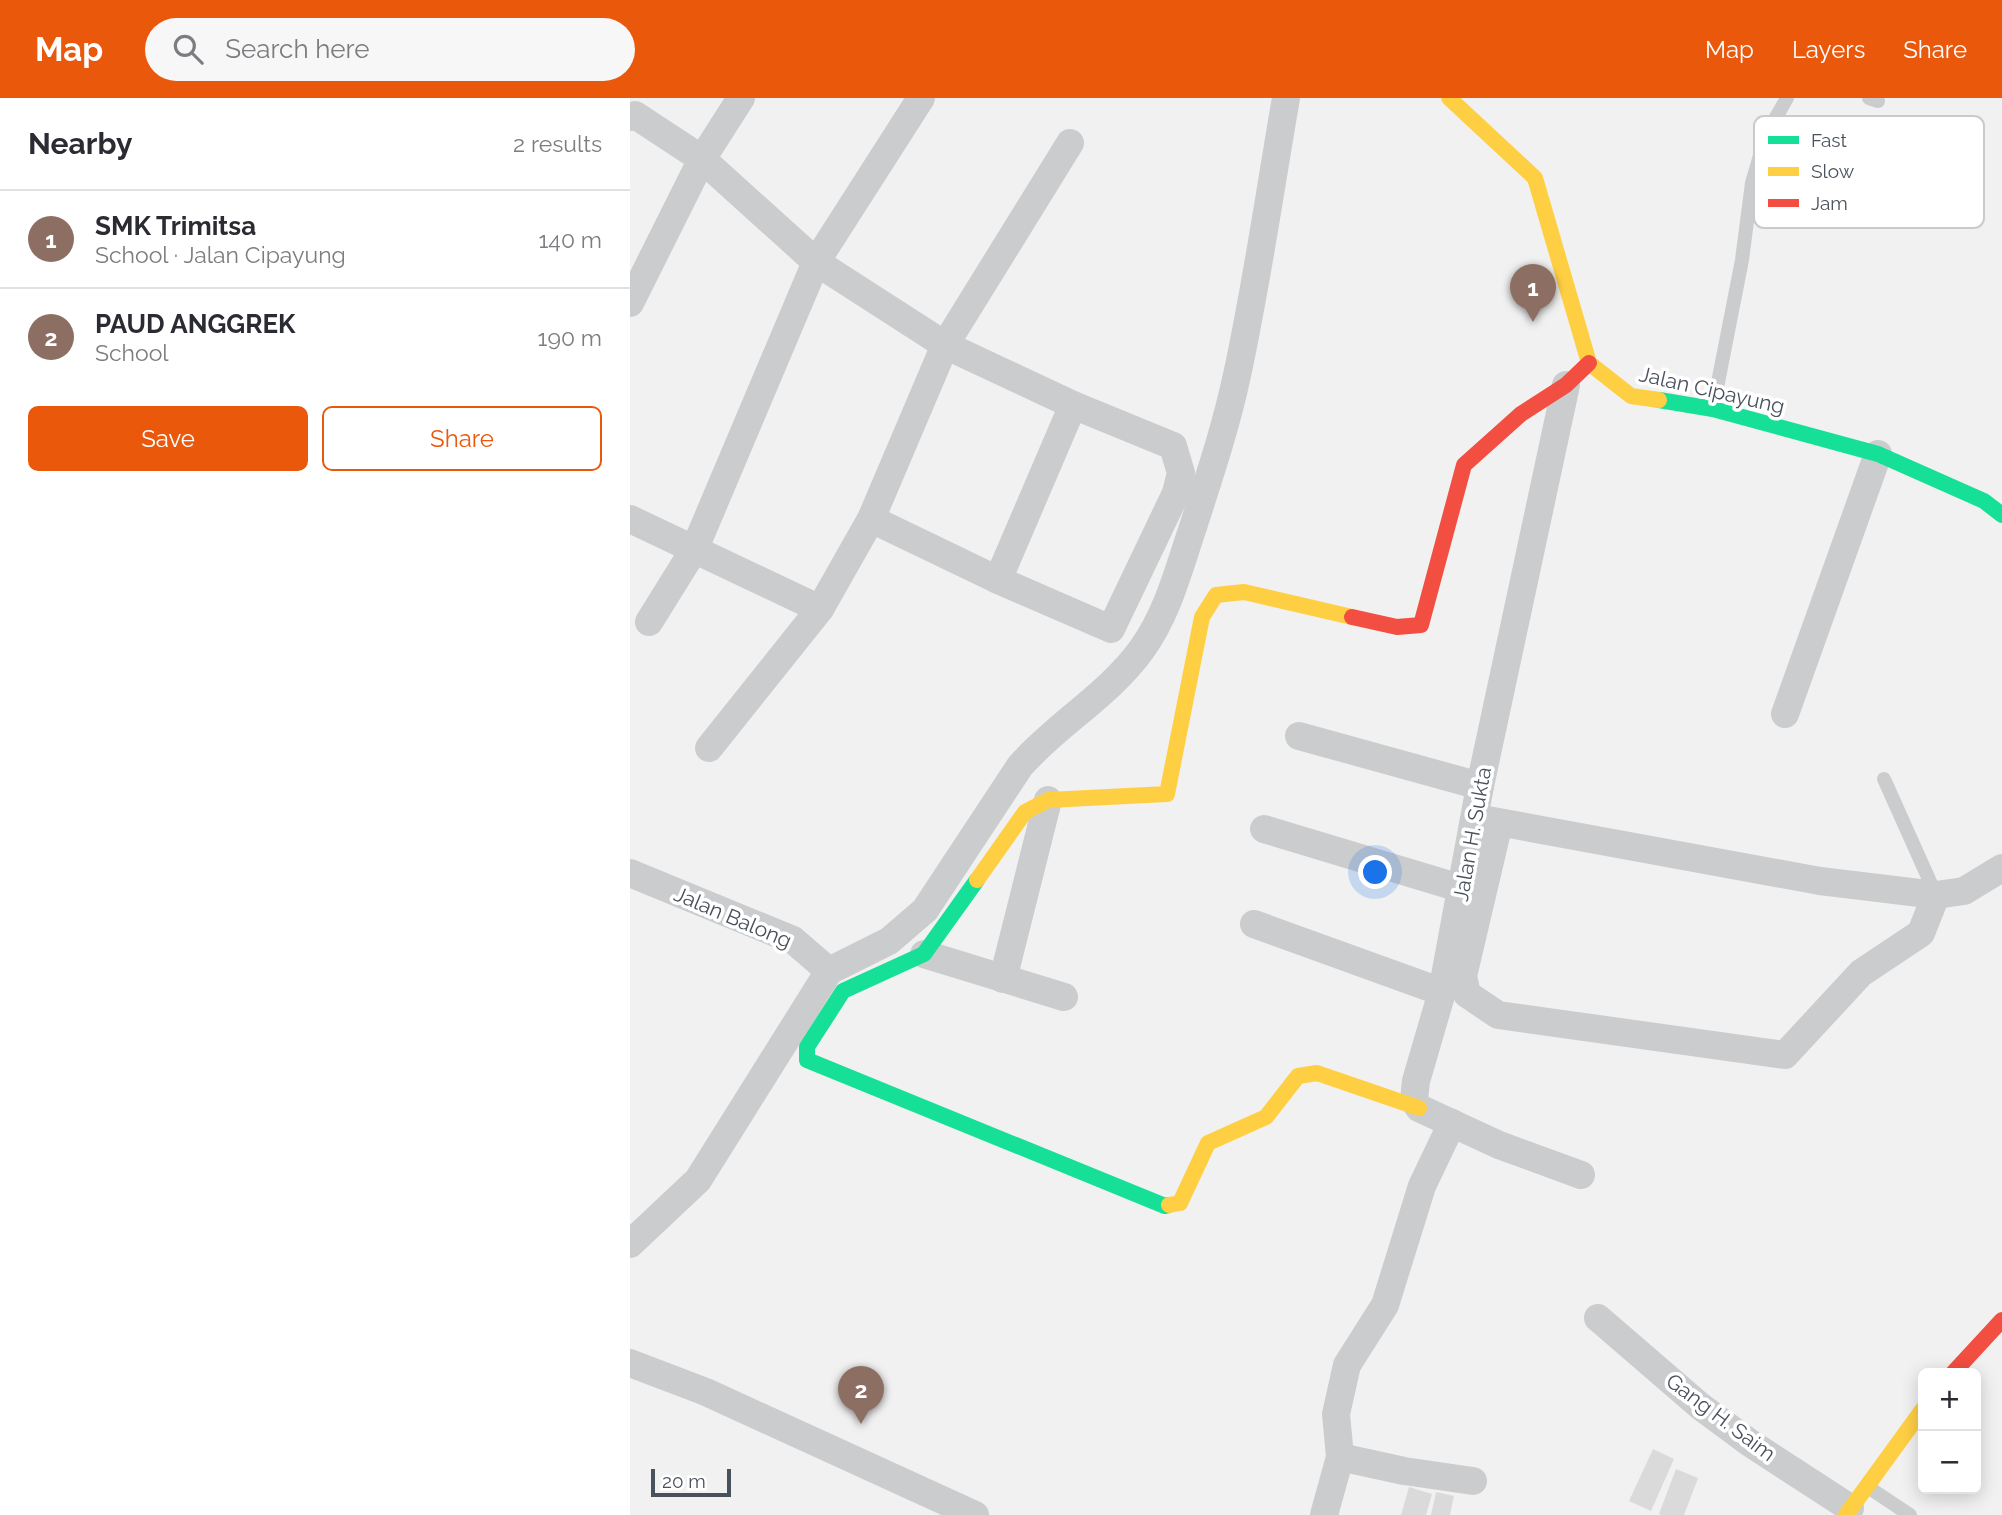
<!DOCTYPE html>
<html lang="en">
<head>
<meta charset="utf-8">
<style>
  :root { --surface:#fff; --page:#f7f7f7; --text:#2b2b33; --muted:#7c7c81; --line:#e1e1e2; --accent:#ea580c }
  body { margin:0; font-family:Raleway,sans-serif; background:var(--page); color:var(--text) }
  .controls { position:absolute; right:21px; bottom:21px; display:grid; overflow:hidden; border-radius:10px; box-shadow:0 4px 18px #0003 }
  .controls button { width:63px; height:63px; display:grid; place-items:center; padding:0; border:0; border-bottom:2px solid var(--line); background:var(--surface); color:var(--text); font:35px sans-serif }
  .scale { position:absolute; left:21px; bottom:18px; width:80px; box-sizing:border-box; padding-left:7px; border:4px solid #49515c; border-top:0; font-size:19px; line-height:24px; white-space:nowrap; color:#49515c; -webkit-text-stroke:5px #fff; paint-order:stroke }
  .you { position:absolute; left:746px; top:775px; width:24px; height:24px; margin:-18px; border:5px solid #fff; border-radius:50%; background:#1a73e8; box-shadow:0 0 0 10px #1a73e833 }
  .badge { display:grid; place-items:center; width:46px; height:46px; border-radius:50%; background:var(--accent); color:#fff; font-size:23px; font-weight:700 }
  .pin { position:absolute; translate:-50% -58px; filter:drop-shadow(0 2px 4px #0008) }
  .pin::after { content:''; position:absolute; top:37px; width:24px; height:21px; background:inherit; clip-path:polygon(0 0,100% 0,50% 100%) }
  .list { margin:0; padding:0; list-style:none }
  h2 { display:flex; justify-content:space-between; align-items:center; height:91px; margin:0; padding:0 28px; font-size:30px }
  h2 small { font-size:23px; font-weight:400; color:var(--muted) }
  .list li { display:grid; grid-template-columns:46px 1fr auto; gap:21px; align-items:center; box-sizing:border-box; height:98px; padding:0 28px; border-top:2px solid var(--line) }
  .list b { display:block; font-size:26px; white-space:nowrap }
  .list p { margin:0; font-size:23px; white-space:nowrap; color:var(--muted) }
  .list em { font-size:23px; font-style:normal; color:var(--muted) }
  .actions { display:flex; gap:14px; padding:21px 28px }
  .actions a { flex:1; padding:16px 0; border:2px solid var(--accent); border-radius:10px; text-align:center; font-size:24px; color:var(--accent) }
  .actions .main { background:var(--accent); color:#fff }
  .icon { flex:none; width:38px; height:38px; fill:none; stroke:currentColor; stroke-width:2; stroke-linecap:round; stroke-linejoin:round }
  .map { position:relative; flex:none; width:1372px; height:1417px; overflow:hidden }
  header { display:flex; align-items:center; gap:42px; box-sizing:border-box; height:98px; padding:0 35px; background:var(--accent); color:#fff }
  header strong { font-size:33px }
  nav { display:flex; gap:38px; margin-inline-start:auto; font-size:24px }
  .search { width:490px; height:63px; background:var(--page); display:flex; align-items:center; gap:18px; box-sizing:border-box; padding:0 24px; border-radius:38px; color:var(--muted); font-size:26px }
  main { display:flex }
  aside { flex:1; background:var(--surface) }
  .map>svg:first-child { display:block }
  .building { fill:#dadadb }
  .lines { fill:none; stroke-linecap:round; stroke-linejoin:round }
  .lane { stroke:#cbccce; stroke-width:14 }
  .street { stroke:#cbccce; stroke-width:28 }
  .fast { stroke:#16e098; stroke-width:16 }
  .slow { stroke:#ffcf43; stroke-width:16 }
  .jam { stroke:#f24e42; stroke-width:16 }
  .labels { text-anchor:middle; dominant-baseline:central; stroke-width:7; stroke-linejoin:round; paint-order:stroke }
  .street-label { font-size:21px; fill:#49515c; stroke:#fff }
  .key { fill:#fff; stroke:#c8cbce; stroke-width:2 }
  .key-label { font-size:19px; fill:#49515c }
</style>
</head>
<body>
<header>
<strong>Map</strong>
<div class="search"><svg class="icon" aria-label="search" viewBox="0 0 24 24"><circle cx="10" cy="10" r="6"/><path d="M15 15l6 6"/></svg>Search here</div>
<nav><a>Map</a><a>Layers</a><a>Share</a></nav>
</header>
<main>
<aside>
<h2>Nearby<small>2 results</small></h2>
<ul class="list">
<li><span class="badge" style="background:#8d6e63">1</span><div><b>SMK Trimitsa</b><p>School · Jalan Cipayung</p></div><em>140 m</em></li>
<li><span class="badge" style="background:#8d6e63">2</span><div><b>PAUD ANGGREK</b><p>School</p></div><em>190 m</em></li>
</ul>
<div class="actions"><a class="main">Save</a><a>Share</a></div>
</aside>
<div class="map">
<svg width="1372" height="1417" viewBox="0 0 1372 1417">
  <rect width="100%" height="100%" fill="#f1f1f1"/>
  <g class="building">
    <path d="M 1023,1351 L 1044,1361 L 1021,1413 L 999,1403 Z"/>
    <path d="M 1046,1371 L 1068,1380 L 1054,1417 L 1032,1417 L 1029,1416 Z"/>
    <path d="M 779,1389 L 802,1396 L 796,1417 L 771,1417 Z"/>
    <path d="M 806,1394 L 824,1398 L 820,1417 L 801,1417 Z"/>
  </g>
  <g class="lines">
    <g class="lane">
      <path d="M 1239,0 L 1248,3"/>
      <path d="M 1083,310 L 1112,162 L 1122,85 L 1136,37 L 1157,0"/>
      <path d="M 1254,681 L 1306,797"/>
      <path d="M 1238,1389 L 1280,1417"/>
    </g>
    <g class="street">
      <path d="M 0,19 L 5,17 L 72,61 L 186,164 L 315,247 L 443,307 L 543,348 L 551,375 L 546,395 L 481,531 L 368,482 L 241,421"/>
      <path d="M 0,205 L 72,61 L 111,0"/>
      <path d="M 936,287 L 850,688 L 812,894 L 786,983 L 784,1002 L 789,1010 L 869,1047 L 951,1077"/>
      <path d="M 0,421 L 190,511"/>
      <path d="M 368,482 L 443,307"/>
      <path d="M 19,524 L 65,450 L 186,164 L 291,0"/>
      <path d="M 1155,616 L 1248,356"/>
      <path d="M 669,638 L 850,688"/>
      <path d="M 79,650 L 190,511 L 241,421 L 315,247 L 440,45"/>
      <path d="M 852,721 L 1190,783 L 1306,797 L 1334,793 L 1372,770"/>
      <path d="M 869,725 L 833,878 L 837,896 L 868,917 L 1155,957 L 1231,875 L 1291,835 L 1306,797"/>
      <path d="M 634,731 L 833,791"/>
      <path d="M 0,775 L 163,842 L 199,873"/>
      <path d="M 624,826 L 812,894"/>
      <path d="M 294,856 L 434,899"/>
      <path d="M 373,881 L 418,702"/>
      <path d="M 0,1146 L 68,1082 L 199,873 L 259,843 L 295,812 L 390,668 C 427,626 479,597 512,551 C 538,515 549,470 563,429 C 579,379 596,329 607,277 C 627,185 640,92 656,0"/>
      <path d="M 968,1220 L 1070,1308 L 1120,1345 L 1220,1410"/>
      <path d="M 0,1265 L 76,1294 L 345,1417"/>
      <path d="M 710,1359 L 774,1373 L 843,1383"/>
      <path d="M 694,1417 L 710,1359 L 706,1316 L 717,1267 L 755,1207 L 792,1088 L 822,1025"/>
    </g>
    <g class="fast">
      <path d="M 1029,302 L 1083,311 L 1248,356 L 1354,403 L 1372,417"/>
      <path d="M 347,782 L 294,856 L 213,893 L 177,949 L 177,962 L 535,1108 L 539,1107"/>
    </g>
    <g class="slow">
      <path d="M 819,0 L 905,80 L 959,265 L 1001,298 L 1029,302"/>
      <path d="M 347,782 L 395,714 L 418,702 L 537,696 L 572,519 L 586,497 L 614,494 L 722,519"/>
      <path d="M 539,1107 L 550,1105 L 578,1045 L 636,1019 L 668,978 L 687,975 L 789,1010"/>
      <path d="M 1216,1417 L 1293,1311"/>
    </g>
    <g class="jam">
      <path d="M 722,519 L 767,529 L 791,527 L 834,367 L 891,316 L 936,287 L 959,265"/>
      <path d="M 1323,1275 L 1372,1222"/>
    </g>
  </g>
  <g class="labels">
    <g class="street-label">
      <text transform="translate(1082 292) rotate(13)">Jalan Cipayung</text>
      <text transform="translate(842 736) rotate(-80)">Jalan H. Sukta</text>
      <text transform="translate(103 819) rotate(23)">Jalan Balong</text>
      <text transform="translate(1091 1319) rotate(37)">Gang H. Saim</text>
    </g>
  </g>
  <rect x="1124" y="18" width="230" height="112" rx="10" class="key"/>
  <rect x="1138" y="38" width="31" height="8" fill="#16e098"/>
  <rect x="1138" y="69" width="31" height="9" fill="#ffcf43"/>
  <rect x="1138" y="101" width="31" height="8" fill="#f24e42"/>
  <g class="key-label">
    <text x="1181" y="49">Fast</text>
    <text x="1181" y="80">Slow</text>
    <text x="1181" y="112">Jam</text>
  </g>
</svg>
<div class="controls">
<button>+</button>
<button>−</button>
</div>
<div class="scale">20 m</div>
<div class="you"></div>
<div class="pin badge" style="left:903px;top:224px;background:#8d6e63">1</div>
<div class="pin badge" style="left:231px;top:1326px;background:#8d6e63">2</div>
</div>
</main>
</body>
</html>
